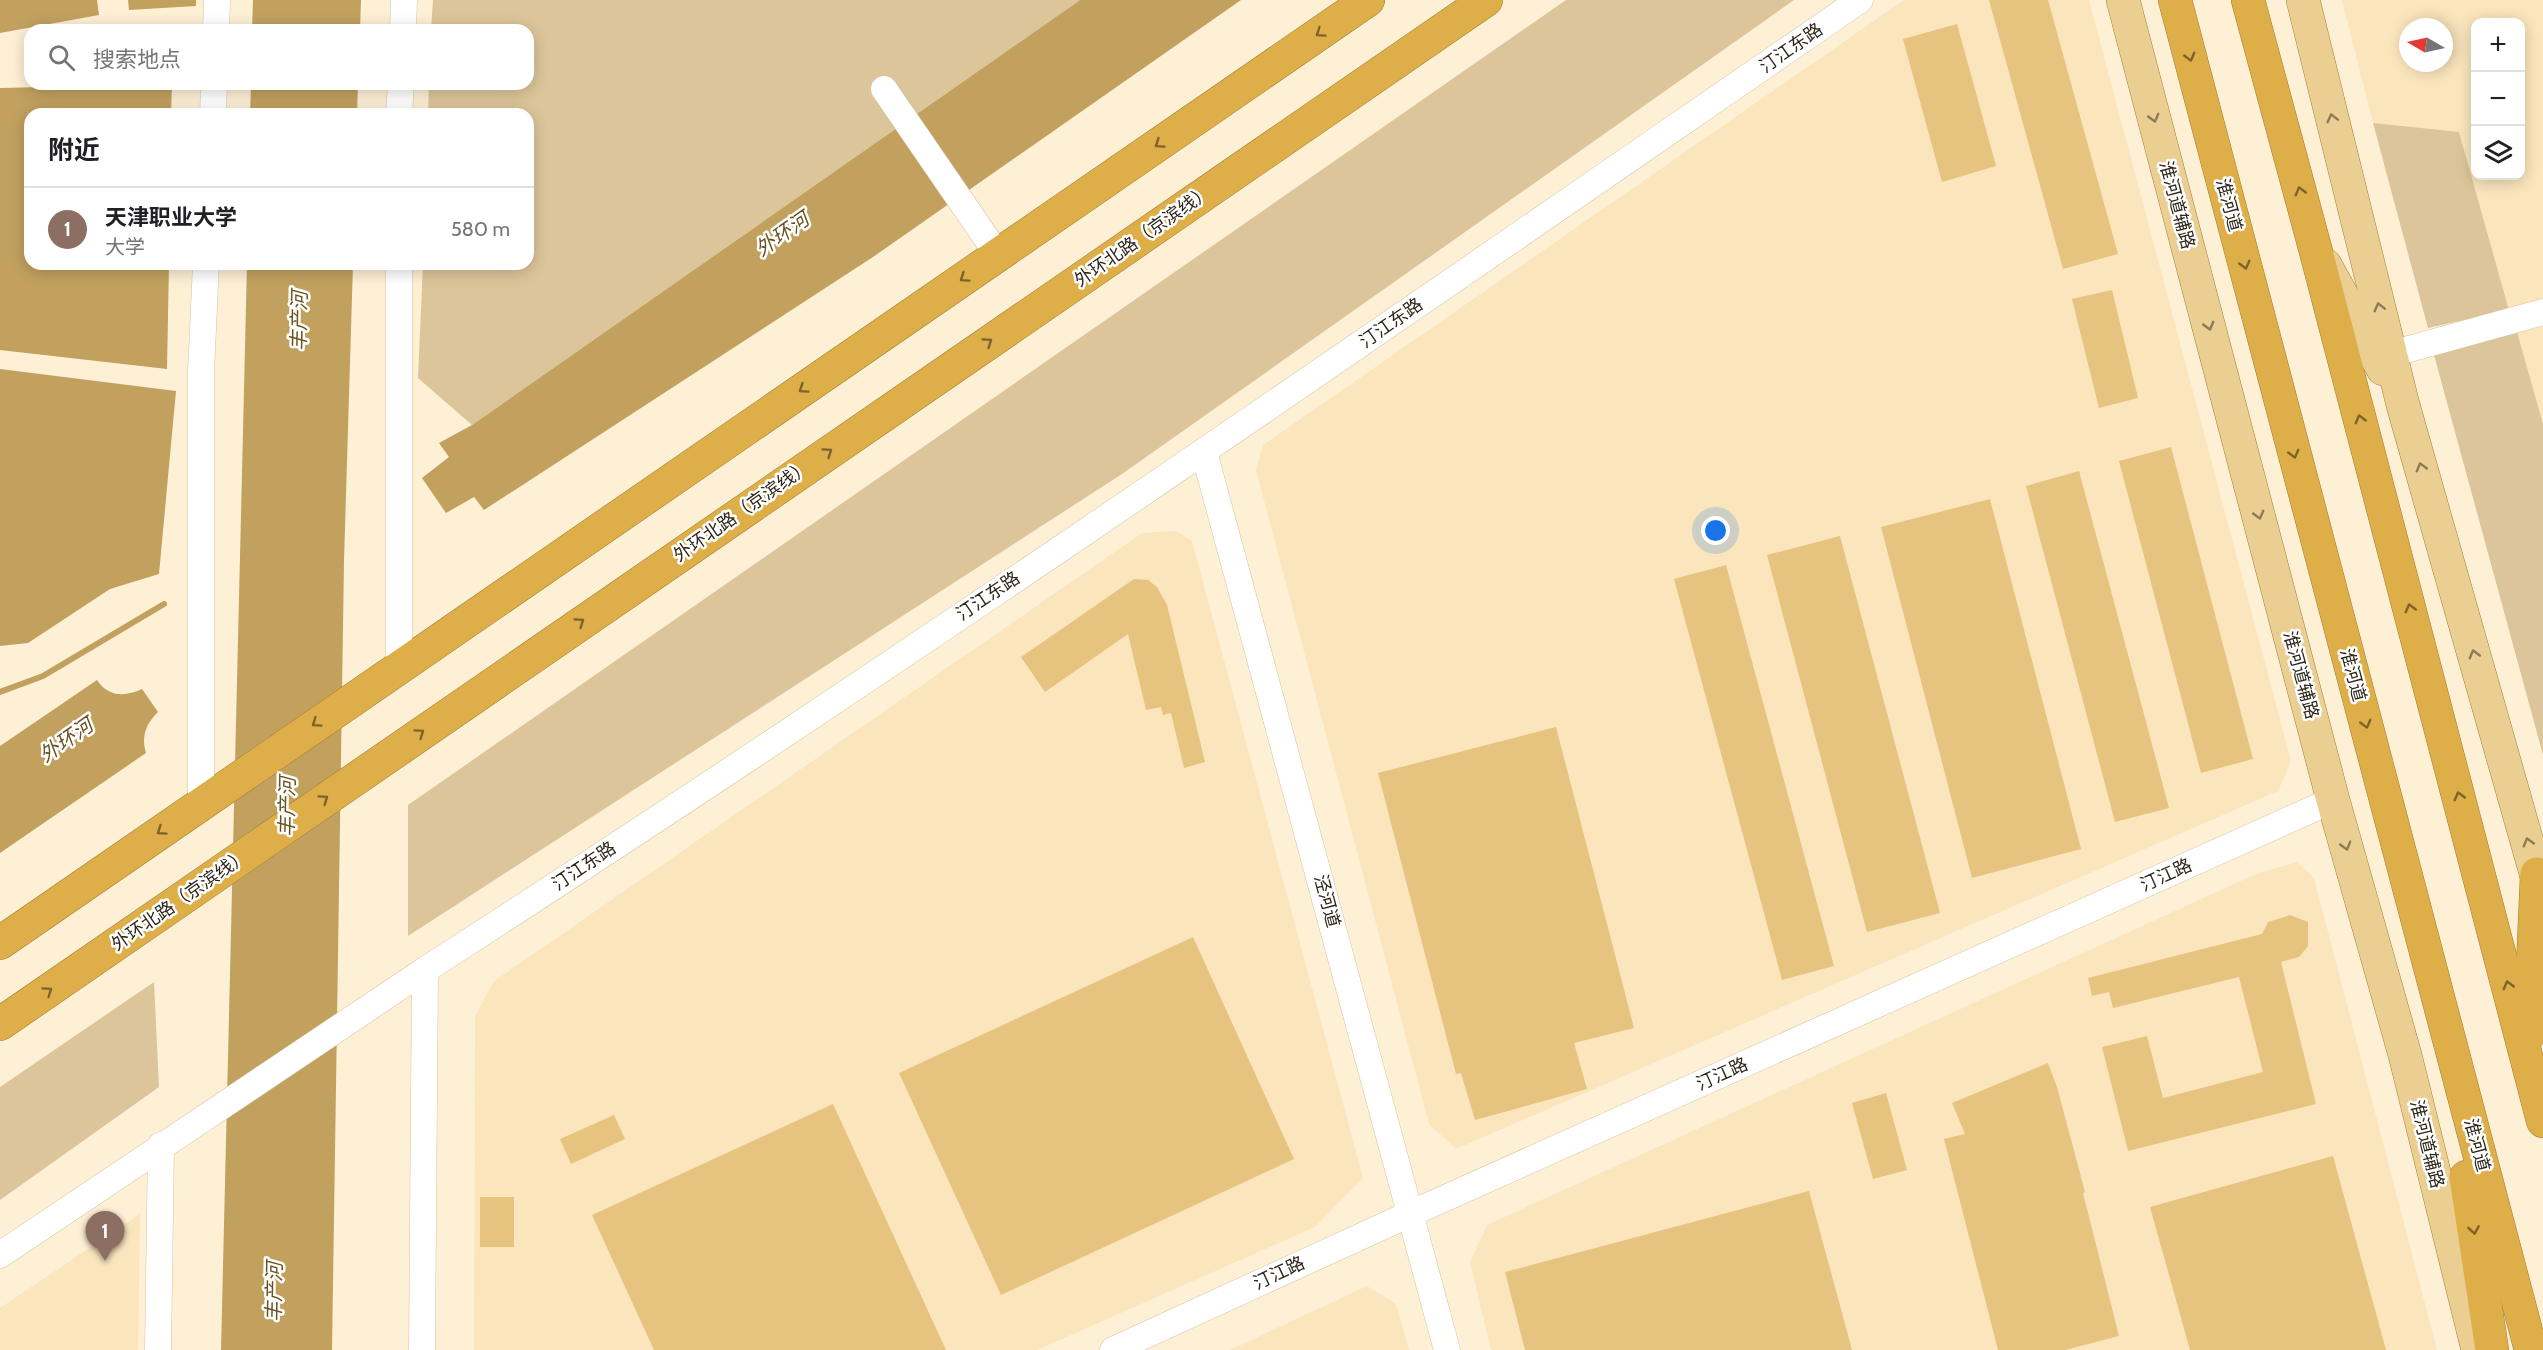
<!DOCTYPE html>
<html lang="zh">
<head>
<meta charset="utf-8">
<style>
  :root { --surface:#fff; --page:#f2f2f2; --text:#202124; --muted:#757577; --line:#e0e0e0; --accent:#7b57d0 }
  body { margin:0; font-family:Cabin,"Noto Sans SC",sans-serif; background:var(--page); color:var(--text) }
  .controls { position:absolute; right:18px; top:18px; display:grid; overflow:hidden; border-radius:12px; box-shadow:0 3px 15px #0003 }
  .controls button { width:54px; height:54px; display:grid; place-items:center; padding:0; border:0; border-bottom:2px solid var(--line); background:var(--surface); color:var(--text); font:30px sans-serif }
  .compass { position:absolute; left:2399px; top:18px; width:54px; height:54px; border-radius:50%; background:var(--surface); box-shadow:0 3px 15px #0003; rotate:279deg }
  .you { position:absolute; left:1716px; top:531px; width:21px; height:21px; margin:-15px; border:4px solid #fff; border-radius:50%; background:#1a73e8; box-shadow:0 0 0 9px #1a73e833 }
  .badge { display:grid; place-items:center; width:39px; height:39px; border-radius:50%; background:var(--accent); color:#fff; font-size:20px; font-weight:700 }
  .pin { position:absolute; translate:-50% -50px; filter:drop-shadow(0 2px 3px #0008) }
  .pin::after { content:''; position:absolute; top:32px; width:21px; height:18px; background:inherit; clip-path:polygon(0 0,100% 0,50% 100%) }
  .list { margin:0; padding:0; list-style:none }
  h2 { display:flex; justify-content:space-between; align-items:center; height:78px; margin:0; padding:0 24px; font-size:26px }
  h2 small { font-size:20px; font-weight:400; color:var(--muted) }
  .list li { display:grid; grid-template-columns:39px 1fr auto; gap:18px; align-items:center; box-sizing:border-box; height:84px; padding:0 24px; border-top:2px solid var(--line) }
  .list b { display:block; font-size:22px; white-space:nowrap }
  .list p { margin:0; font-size:20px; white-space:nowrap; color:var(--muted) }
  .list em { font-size:20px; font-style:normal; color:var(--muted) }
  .icon { flex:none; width:33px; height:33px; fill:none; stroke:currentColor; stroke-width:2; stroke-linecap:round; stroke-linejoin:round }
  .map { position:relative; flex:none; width:2543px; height:1350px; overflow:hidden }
  .search { position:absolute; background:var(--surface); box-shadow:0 3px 15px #0003; left:24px; top:24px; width:510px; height:66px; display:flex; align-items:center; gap:15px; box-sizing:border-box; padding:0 21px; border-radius:18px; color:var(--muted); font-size:22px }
  .panel { position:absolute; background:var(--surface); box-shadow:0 3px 15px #0003; left:24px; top:108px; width:510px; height:162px; border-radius:18px }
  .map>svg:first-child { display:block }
  .built { fill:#fae5bc; fill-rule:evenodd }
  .green { fill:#dcc59a }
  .water { fill:#c2a15f }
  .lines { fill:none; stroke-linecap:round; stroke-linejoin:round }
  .stream { stroke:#c2a15f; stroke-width:6 }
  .building { fill:#e6c480 }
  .minor-casing { stroke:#d5c4a3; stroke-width:27 }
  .major-casing { stroke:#a07e37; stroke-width:34 }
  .highway-casing { stroke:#a07e37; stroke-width:34 }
  .minor { stroke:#fff; stroke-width:26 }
  .major { stroke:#ebce91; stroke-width:33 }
  .highway { stroke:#deae48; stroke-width:33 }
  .oneway { stroke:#7c632e }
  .oneway2 { stroke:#8c7a54 }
  .labels { text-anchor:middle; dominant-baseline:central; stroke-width:5; stroke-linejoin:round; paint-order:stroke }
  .street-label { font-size:18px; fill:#2c2518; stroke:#fff }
  .water-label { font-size:20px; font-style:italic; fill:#69511f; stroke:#fff }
</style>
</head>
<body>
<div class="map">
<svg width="2543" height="1350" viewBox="0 0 2543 1350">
  <rect width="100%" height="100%" fill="#fef0d5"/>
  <g class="built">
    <path d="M 1904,0 L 2089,0 L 2291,761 L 2278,791 L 1456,1149 L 1429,1124 L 1256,470 L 1263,445 Z"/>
    <path d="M 2342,0 L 2543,0 L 2543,428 L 2459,133 L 2373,123 ZM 2476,22 L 2520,22 L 2520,176 L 2476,176 ZM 2408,27 L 2444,27 L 2444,63 L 2408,63 Z"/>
    <path d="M 1176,531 L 1192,541 L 1363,1178 L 1315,1227 L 1037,1350 L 474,1350 L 475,1017 L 493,982 L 1142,533 Z"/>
    <path d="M 2297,862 L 2314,878 L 2437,1350 L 1491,1350 L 1470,1262 L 1487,1225 L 2256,874 Z"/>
    <path d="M 140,1214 L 138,1350 L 0,1350 L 0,1308 Z"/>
    <path d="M 1367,1286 L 1396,1304 L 1409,1350 L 1230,1350 Z"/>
  </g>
  <g class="green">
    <path d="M 433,0 L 1080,0 L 472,425 L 418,378 L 423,264 L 528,264 L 528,114 L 428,114 L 429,84 L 528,84 L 528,30 L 431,30 Z"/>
    <path d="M 1566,0 L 1794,0 L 1122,474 L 408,936 L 408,805 Z"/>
    <path d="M 2373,123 L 2459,132 L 2509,310 L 2428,328 Z"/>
    <path d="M 2517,332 L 2543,424 L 2543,755 L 2434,355 Z"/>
    <path d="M 154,982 L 159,1087 L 0,1200 L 0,1087 Z"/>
  </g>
  <g class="water">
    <path d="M 0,0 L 97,0 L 99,15 L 0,33 Z"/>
    <path d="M 128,0 L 196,0 L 196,6 L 129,10 Z"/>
    <path d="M 253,0 L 361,0 L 360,30 L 252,30 Z"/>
    <path d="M 1080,0 L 1241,0 L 873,257 L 484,510 L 474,497 L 446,513 L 422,478 L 449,457 L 439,443 L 472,425 Z"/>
    <path d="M 172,84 L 171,114 L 30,114 L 30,264 L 169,264 L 167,369 L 0,350 L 0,88 Z"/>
    <path d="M 251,84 L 358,84 L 357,114 L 250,114 Z"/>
    <path d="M 247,264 L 353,264 L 344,561 L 332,1350 L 221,1350 Z"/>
    <path d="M 0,369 L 176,391 L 159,574 L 110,589 L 28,643 L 0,646 Z"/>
    <path d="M 97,680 C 108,697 125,697 142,689 L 158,712 C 146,724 141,736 146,753 L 0,853 L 0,746 Z"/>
  </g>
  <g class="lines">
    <path class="stream" d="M 0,692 L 43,676 L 164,604"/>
  </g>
  <g class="building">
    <path d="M 1989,0 L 2048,0 L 2118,254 L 2063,269 Z"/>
    <path d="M 1957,24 L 1996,166 L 1942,182 L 1903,39 Z"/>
    <path d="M 2112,290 L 2138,398 L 2099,408 L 2072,299 Z"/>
    <path d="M 2171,447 L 2253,759 L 2201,773 L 2119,461 Z"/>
    <path d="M 2079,471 L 2169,808 L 2115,822 L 2026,486 Z"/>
    <path d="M 1990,499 L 2081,849 L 1972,878 L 1881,527 Z"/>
    <path d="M 1840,536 L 1940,913 L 1867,932 L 1767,555 Z"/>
    <path d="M 1726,565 L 1834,966 L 1782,980 L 1674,579 Z"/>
    <path d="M 1134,579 L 1148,580 L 1157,587 L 1167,605 L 1205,762 L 1184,768 L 1171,713 L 1163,715 L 1161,707 L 1146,710 L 1128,634 L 1045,692 L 1021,657 Z"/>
    <path d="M 1556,727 L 1634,1028 L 1574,1043 L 1587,1089 L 1475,1120 L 1461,1073 L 1456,1074 L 1378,773 Z"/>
    <path d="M 2290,915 L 2308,922 L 2308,946 L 2299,957 L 2281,962 L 2316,1104 L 2128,1151 L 2102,1047 L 2147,1036 L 2163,1098 L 2263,1072 L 2239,977 L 2113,1008 L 2109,992 L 2092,996 L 2088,978 L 2262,934 L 2268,922 Z"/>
    <path d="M 1193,937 L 1294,1159 L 1001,1295 L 899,1073 Z"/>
    <path d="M 2048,1063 L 2057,1087 L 2085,1192 L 2083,1193 L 2119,1336 L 2065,1350 L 1998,1350 L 1944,1139 L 1965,1134 L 1952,1103 Z"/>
    <path d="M 1886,1093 L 1907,1170 L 1873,1179 L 1852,1103 Z"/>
    <path d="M 833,1104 L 946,1350 L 654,1350 L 592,1215 Z"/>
    <path d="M 614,1115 L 625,1139 L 571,1164 L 560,1139 Z"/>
    <path d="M 2333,1156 L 2386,1350 L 2190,1350 L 2150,1207 Z"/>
    <path d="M 1809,1191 L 1852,1350 L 1525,1350 L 1505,1272 Z"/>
    <rect x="480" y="1197" width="34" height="50"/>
  </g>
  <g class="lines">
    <g class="minor-casing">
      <g id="minor">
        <path d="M 216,30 L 217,0"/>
        <path d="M 403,30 L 404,0"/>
        <path d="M 884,89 L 998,255"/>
        <path d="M 213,114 L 214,84"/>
        <path d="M 399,114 L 401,84"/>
        <path d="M 2391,354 L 2543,312"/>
        <path d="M 1204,452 L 1447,1350"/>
        <path d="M 399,666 L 399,264"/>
        <path d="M 201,803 L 201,372 L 206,264"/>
        <path d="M 0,1255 L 425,970"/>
        <path d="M 158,1350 L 161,1145"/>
        <path d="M 422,1350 L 425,970 C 911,657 1385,327 1860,0"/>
        <path d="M 1113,1350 L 1412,1213 L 2333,800"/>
      </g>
    </g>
    <g class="major-casing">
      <g id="major">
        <path d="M 2123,0 L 2333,800 L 2405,1055 L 2478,1350"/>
        <path d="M 2303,0 L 2403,405 L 2543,898"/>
        <path d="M 2325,265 L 2383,369"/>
      </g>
    </g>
    <g class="highway-casing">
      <g id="highway">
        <path d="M 2175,0 L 2531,1350"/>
        <path d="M 2248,0 L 2315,248 L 2543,1121"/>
        <path d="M 0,943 L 1368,0"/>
        <path d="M 0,1024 L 1486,0"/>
        <path d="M 2530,1033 L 2537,874"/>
        <path d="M 2466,1177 L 2492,1350"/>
      </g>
    </g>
    <use href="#minor" class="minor"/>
    <use href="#major" class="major"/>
    <use href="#highway" class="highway"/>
  </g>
  <defs><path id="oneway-chevron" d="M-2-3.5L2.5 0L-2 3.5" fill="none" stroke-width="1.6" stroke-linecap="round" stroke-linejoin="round" transform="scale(1.5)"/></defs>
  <g class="oneway">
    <use href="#oneway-chevron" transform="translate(1320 33) rotate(145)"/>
    <use href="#oneway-chevron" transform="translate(2190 57) rotate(75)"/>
    <use href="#oneway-chevron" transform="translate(1159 144) rotate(145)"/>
    <use href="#oneway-chevron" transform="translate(2300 191) rotate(-105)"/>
    <use href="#oneway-chevron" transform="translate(2245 265) rotate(75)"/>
    <use href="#oneway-chevron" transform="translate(964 278) rotate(146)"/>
    <use href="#oneway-chevron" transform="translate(988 342) rotate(-35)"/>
    <use href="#oneway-chevron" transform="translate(803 389) rotate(146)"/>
    <use href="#oneway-chevron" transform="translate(2360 419) rotate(-105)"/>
    <use href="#oneway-chevron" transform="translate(828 452) rotate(-35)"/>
    <use href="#oneway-chevron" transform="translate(2294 454) rotate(75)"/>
    <use href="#oneway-chevron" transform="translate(2410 608) rotate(-105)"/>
    <use href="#oneway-chevron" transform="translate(580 622) rotate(-35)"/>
    <use href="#oneway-chevron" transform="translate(316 723) rotate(145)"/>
    <use href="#oneway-chevron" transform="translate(2366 724) rotate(75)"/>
    <use href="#oneway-chevron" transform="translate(420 733) rotate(-35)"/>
    <use href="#oneway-chevron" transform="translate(2459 796) rotate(-105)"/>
    <use href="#oneway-chevron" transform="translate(324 799) rotate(-35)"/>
    <use href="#oneway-chevron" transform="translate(161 831) rotate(145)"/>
    <use href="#oneway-chevron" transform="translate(2508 985) rotate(-105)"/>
    <use href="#oneway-chevron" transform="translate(48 991) rotate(-35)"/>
    <use href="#oneway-chevron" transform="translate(2474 1230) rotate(81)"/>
  </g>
  <g class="oneway2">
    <use href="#oneway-chevron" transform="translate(2154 118) rotate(75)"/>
    <use href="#oneway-chevron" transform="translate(2332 118) rotate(-104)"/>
    <use href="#oneway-chevron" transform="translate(2379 307) rotate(-104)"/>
    <use href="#oneway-chevron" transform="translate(2209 326) rotate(75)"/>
    <use href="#oneway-chevron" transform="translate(2421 467) rotate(-106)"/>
    <use href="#oneway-chevron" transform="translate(2259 515) rotate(75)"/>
    <use href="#oneway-chevron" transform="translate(2474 654) rotate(-106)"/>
    <use href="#oneway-chevron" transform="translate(2528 842) rotate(-106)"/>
    <use href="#oneway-chevron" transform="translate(2346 846) rotate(74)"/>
  </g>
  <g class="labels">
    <g class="street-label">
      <text transform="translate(1791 48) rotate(-35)">汀江东路</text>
      <text transform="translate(2177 205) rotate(75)">淮河道辅路</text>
      <text transform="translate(2229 205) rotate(75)">淮河道</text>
      <text transform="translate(1143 236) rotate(-35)">外环北路（京滨线）</text>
      <text transform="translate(1391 323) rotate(-35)">汀江东路</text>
      <text transform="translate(742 511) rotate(-35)">外环北路（京滨线）</text>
      <text transform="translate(988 596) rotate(-34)">汀江东路</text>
      <text transform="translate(2301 675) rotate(75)">淮河道辅路</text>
      <text transform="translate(2353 675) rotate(75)">淮河道</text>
      <text transform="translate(584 866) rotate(-34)">汀江东路</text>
      <text transform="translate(2166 875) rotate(-24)">汀江路</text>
      <text transform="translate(180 900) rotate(-35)">外环北路（京滨线）</text>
      <text transform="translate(1327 901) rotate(75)">泾河道</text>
      <text transform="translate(1722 1074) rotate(-24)">汀江路</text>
      <text transform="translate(2427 1144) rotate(76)">淮河道辅路</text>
      <text transform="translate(2477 1145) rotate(75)">淮河道</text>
      <text transform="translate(1279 1273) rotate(-25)">汀江路</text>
    </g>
    <g class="water-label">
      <text transform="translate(782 234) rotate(-35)">外环河</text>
      <text transform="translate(299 321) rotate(-89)">丰产河</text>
      <text transform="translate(66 740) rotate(-35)">外环河</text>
      <text transform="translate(287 807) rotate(-89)">丰产河</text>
      <text transform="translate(274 1292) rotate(-89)">丰产河</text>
    </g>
  </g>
</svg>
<div class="controls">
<button>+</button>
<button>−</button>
<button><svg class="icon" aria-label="layers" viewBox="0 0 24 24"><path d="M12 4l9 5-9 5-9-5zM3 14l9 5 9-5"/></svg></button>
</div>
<svg class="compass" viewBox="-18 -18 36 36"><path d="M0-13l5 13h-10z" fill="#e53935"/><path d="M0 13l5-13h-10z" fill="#757577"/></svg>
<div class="you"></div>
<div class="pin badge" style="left:105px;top:1261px;background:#8d6e63">1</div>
<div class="search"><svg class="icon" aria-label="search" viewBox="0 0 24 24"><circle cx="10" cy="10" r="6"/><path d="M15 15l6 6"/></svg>搜索地点</div>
<section class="panel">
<h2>附近<small></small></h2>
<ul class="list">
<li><span class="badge" style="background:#8d6e63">1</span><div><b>天津职业大学</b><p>大学</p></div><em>580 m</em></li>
</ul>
</section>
</div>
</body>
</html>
